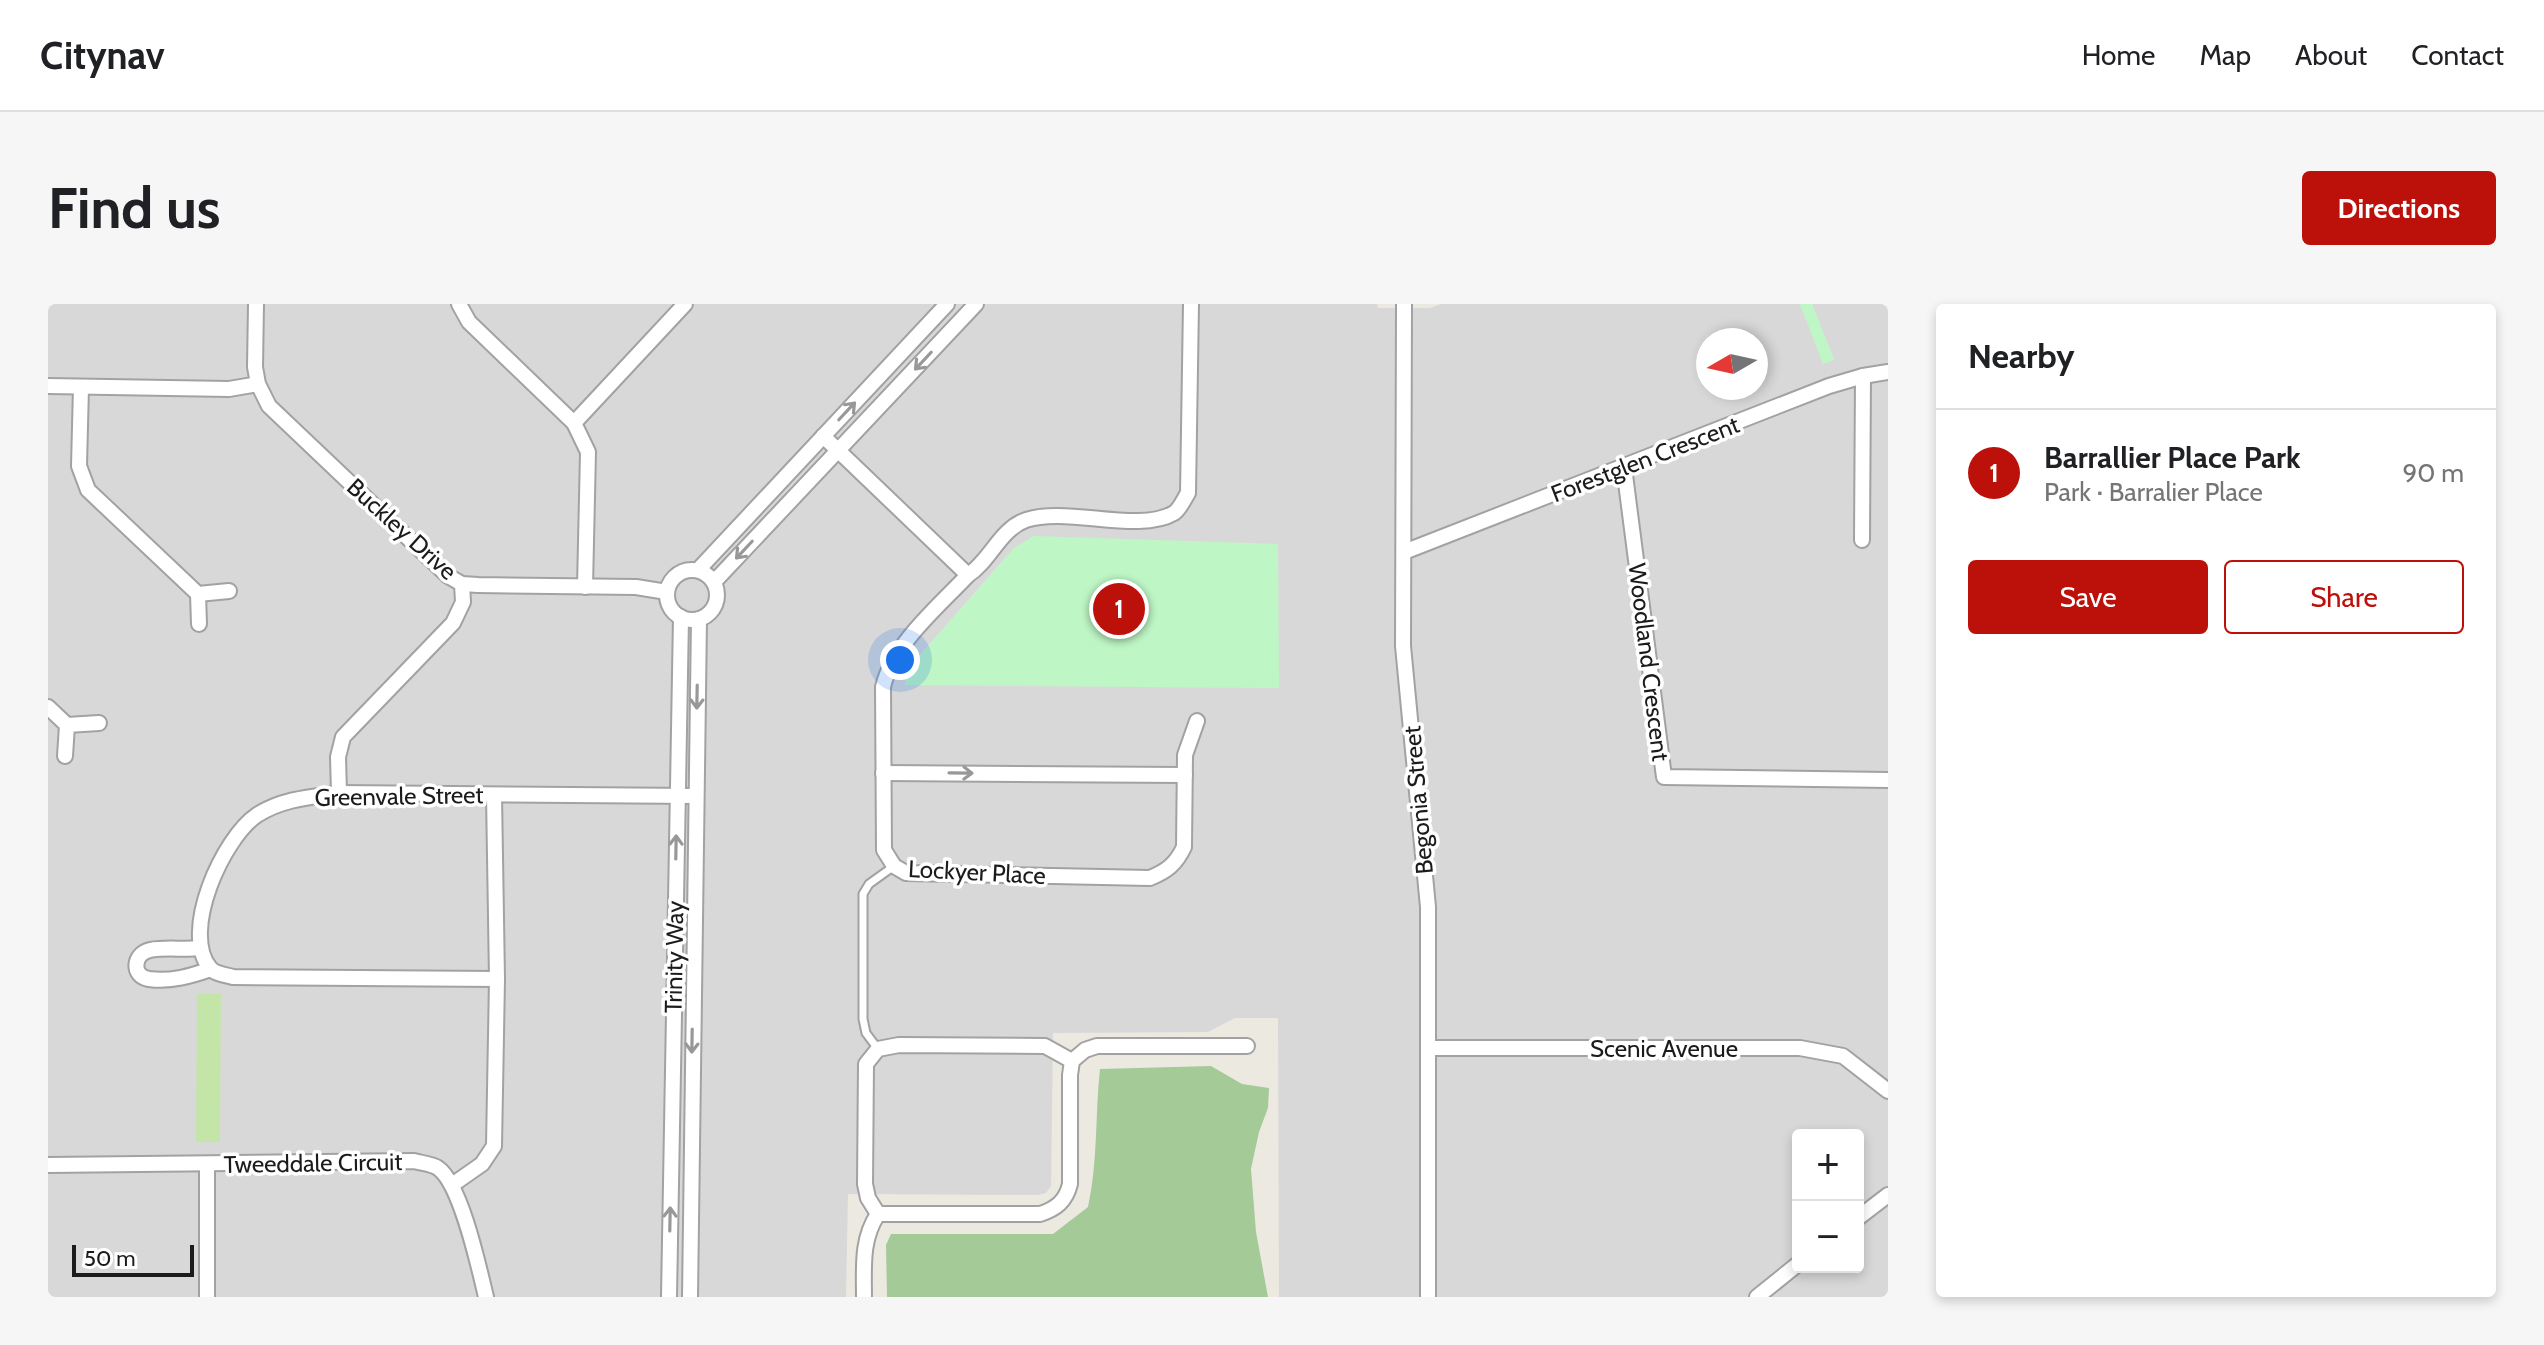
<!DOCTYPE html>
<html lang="en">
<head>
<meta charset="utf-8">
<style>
  :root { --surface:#fff; --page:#f6f6f6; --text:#202124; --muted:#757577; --line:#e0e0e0; --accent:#bc110a }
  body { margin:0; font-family:Cabin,sans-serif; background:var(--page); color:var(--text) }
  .controls { position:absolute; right:24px; bottom:24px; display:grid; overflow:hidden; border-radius:8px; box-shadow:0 4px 12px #0003 }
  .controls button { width:72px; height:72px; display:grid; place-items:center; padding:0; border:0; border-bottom:2px solid var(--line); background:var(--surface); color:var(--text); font:40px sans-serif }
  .compass { position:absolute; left:1648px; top:24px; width:72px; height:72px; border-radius:50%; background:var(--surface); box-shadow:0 4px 12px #0003; rotate:261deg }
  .scale { position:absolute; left:24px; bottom:20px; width:122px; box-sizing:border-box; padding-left:8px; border:4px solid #1b1b1b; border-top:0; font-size:22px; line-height:28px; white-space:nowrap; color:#1b1b1b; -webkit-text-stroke:6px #fff; paint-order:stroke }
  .you { position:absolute; left:852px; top:356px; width:28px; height:28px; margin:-20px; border:6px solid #fff; border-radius:50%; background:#1a73e8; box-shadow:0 0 0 12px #1a73e833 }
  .badge { display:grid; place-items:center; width:52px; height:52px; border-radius:50%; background:var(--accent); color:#fff; font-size:26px; font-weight:700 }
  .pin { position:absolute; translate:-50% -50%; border:4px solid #fff; box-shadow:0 2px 8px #0006 }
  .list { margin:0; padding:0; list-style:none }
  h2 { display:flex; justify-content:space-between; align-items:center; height:104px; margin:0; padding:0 32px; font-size:34px }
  h2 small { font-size:26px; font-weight:400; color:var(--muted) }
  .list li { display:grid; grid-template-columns:52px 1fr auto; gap:24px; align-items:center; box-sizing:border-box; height:128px; padding:0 32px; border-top:2px solid var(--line) }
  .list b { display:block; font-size:30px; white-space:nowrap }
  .list p { margin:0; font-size:26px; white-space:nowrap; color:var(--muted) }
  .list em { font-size:26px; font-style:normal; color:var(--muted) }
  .actions { display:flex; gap:16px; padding:24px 32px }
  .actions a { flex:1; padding:18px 0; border:2px solid var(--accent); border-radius:8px; text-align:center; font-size:28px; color:var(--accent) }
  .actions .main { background:var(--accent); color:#fff }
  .map { position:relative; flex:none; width:1840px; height:993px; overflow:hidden; border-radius:8px }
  header { display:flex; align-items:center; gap:48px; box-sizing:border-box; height:112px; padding:0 40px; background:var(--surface); border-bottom:2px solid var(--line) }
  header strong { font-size:38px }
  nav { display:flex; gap:44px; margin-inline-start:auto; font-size:28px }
  .intro { display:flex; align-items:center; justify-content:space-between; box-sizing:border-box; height:192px; padding:0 48px }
  h1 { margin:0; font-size:56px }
  .button { padding:20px 36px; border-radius:8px; background:var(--accent); color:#fff; font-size:28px; font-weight:700 }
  main { display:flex; gap:48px; padding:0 48px }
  aside { flex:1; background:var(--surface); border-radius:8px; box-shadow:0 4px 12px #0003 }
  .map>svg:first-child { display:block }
  .residential { fill:#d9d8d8; fill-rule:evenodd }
  .grass { fill:#c4e5a8 }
  .forest { fill:#a4ca97 }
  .park { fill:#bef6c5 }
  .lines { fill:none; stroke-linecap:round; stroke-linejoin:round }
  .lane-casing { stroke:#a2a2a2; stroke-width:11 }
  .street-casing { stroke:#a2a2a2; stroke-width:18 }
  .lane { stroke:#fff; stroke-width:7 }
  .street { stroke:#fff; stroke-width:14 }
  .oneway { stroke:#989898 }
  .labels { text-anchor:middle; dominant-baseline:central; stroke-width:7; stroke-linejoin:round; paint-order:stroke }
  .street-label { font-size:24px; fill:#1b1b1b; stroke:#fff }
</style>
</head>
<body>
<header>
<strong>Citynav</strong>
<nav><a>Home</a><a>Map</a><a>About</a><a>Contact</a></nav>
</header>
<div class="intro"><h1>Find us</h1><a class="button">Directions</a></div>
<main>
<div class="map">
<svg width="1840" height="993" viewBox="0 0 1840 993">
  <rect width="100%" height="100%" fill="#ece9e1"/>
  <path class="residential" d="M 0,0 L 1329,0 L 1330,4 L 1382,4 L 1393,0 L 1752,0 L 1776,59 L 1786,56 L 1764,0 L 1840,0 L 1840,993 L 1231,993 L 1230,714 L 1187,714 L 1160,728 L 1005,729 L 1003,882 L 998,889 L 990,891 L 800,890 L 798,993 L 0,993 ZM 1660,36 L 1708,36 L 1708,84 L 1660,84 ZM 967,243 L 858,381 L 858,367 ZM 1750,831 L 1810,831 L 1810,963 L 1750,963 Z"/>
  <path class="grass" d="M 149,690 L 173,690 L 172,838 L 148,838 Z"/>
  <path class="forest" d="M 1163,762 L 1194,780 L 1221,784 L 1220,804 L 1211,828 L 1203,865 L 1208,928 L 1220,993 L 839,993 L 838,941 L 843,930 L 1005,930 L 1040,903 C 1050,858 1047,811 1052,765 Z"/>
  <g class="park">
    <path d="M 1752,0 L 1764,0 L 1786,56 L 1775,60 Z"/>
    <path d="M 986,232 L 1230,240 L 1231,384 L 857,381 L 858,367 L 967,243 Z"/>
  </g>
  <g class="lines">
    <g class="lane-casing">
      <path id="lane" d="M 830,745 L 818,729 L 815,715 L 815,590 L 821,580 L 846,562"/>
    </g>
    <g class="street-casing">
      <g id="street">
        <path d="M 208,0 L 207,63 L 210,80 L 221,102 L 400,272 L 414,280 L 430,281 L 588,283 L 619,288"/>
        <path d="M 411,0 L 421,18 L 526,119 L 637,0"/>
        <path d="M 1356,0 L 1355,342 L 1380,603 L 1380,993"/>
        <path d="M 0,82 L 181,85 L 210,80"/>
        <path d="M 33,83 L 31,162 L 40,186 L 150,290"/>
        <path d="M 526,119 L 540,148 L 537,283"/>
        <path d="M 775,132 L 920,271 C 890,303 845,340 835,383 L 836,546 L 846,562 L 858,569 L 1102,574 C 1119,567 1128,560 1136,543 L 1137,451 L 1149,417"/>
        <path d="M 1576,163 L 1616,473 L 1840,476"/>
        <path d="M 1814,236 L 1815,72"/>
        <path d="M 1356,248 L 1781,82 L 1815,72 L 1840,68"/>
        <path d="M 650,266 L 899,0"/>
        <circle cx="644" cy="291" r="25"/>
        <path d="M 920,271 C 942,257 952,225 978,216 C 1019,202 1090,230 1126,209 C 1132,205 1136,195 1140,189 L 1143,0"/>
        <path d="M 666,278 L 928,0"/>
        <path d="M 151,320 L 150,290 L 181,287"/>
        <path d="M 0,403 L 19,421"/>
        <path d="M 17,452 L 19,421 L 51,419"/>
        <path d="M 835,469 L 1137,471"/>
        <path d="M 291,489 L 290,453 L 295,433 L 405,319 L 415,298 L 414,280"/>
        <path d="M 152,644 C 136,646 117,643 102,646 C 85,650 83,672 101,675 C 123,678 143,672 163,665"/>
        <path d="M 449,675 L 185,673 C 178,671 167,670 162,664 C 132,628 175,534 209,511 C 234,495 262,493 291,489 L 647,492"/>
        <path d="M 1380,744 L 1752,744 L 1795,752 L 1840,787"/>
        <path d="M 159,860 L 159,993"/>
        <path d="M 0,861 L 366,857 C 373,859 384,860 390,864 C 413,880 431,964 438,993"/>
        <path d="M 404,881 L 434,860 L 446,842 L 449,675 L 446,491"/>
        <path d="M 830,910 L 992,910 C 1008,905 1018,897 1022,880 L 1022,771 L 1024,757 L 1037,746 L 1049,742 L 1199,742"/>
        <path d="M 830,910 L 820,894 L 817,880 L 818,760 L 830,745 L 851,741 L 997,742 L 1024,757"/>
        <path d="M 1810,914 L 1840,891"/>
        <path d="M 621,993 L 633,313"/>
        <path d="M 642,993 L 651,315"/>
        <path d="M 816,993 C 816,964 813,935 830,910"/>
        <path d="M 1709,993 L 1750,960"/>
      </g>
    </g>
    <use href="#lane" class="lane"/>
    <use href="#street" class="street"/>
  </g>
  <defs><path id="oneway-shaft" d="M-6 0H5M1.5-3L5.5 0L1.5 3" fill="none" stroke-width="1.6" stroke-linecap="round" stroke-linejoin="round" transform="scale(2)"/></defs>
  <g class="oneway">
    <use href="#oneway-shaft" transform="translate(875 57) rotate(133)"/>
    <use href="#oneway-shaft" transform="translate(799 107) rotate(-47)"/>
    <use href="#oneway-shaft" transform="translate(696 246) rotate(133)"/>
    <use href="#oneway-shaft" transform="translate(649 393) rotate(91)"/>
    <use href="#oneway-shaft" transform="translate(913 469) rotate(1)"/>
    <use href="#oneway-shaft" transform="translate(628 543) rotate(-89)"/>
    <use href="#oneway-shaft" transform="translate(644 737) rotate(91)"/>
    <use href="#oneway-shaft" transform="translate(622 915) rotate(-89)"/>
  </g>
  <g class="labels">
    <g class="street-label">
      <text transform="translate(1597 155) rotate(-21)">Forestglen Crescent</text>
      <text transform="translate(354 225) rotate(42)">Buckley Drive</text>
      <text transform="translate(1601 358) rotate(83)">Woodland Crescent</text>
      <text transform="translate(351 492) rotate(-1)">Greenvale Street</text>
      <text transform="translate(1370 496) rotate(-95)">Begonia Street</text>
      <text transform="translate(929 568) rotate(3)">Lockyer Place</text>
      <text transform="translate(626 653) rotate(-89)">Trinity Way</text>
      <text x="1616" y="744">Scenic Avenue</text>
      <text transform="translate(265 859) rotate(-1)">Tweeddale Circuit</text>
    </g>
  </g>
</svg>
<div class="controls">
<button>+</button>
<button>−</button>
</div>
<svg class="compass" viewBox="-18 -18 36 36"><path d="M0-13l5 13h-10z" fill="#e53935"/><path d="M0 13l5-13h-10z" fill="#757577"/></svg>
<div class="scale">50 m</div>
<div class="you"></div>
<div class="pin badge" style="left:1071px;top:305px">1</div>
</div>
<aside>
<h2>Nearby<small></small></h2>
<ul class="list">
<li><span class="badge">1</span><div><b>Barrallier Place Park</b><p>Park · Barralier Place</p></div><em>90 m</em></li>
</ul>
<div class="actions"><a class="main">Save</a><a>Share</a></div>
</aside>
</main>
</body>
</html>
